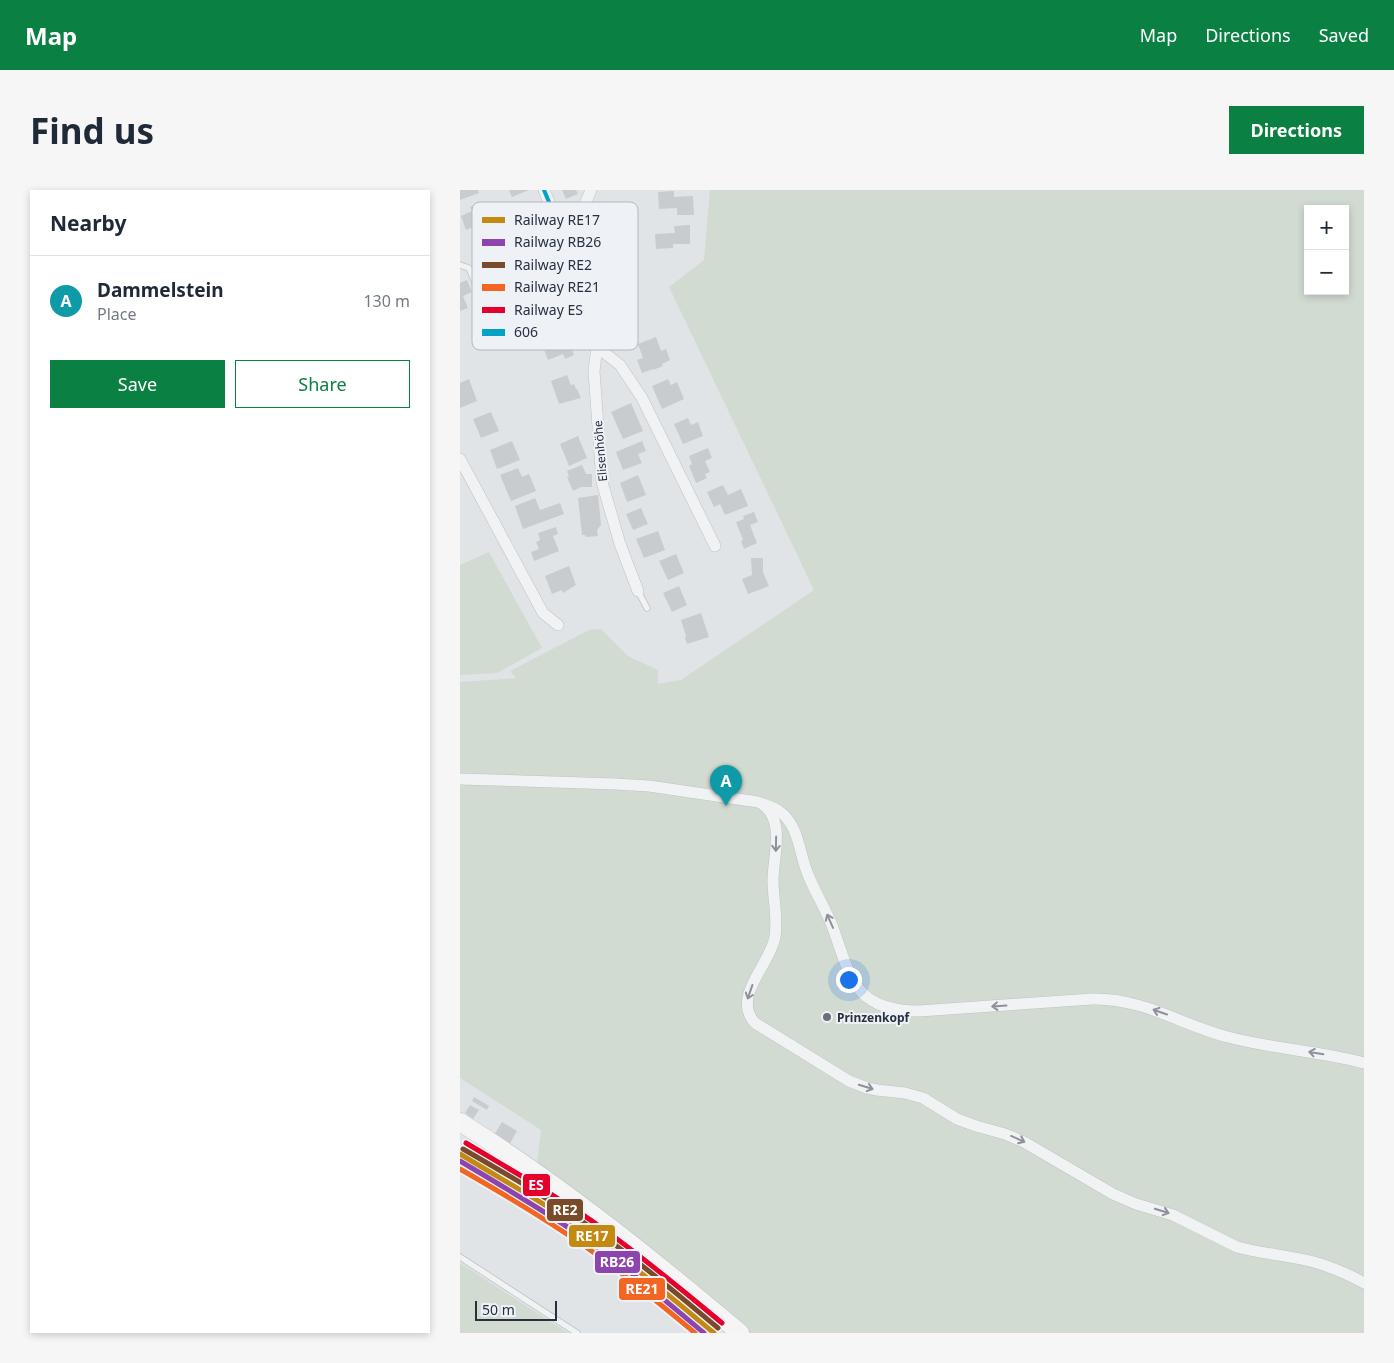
<!DOCTYPE html>
<html lang="en">
<head>
<meta charset="utf-8">
<style>
  :root { --surface:#fff; --page:#f6f6f7; --text:#1f2937; --muted:#747a83; --line:#e0e1e3; --accent:#0b8043 }
  body { margin:0; font-family:"Noto Sans",sans-serif; background:var(--page); color:var(--text) }
  .controls { position:absolute; right:15px; top:15px; display:grid; overflow:hidden; border-radius:0px; box-shadow:0 2px 8px #0003 }
  .controls button { width:45px; height:45px; display:grid; place-items:center; padding:0; border:0; border-bottom:1px solid var(--line); background:var(--surface); color:var(--text); font:25px sans-serif }
  .scale { position:absolute; left:15px; bottom:12px; width:82px; box-sizing:border-box; padding-left:5px; border:2px solid #273140; border-top:0; font-size:14px; line-height:18px; white-space:nowrap; color:#273140; -webkit-text-stroke:4px #eef2f6; paint-order:stroke }
  .you { position:absolute; left:388px; top:789px; width:18px; height:18px; margin:-12px; border:4px solid #fff; border-radius:50%; background:#1a73e8; box-shadow:0 0 0 8px #1a73e833 }
  .badge { display:grid; place-items:center; width:32px; height:32px; border-radius:50%; background:var(--accent); color:#fff; font-size:16px; font-weight:700 }
  .pin { position:absolute; translate:-50% -41px; filter:drop-shadow(0 1px 2px #0008) }
  .pin::after { content:''; position:absolute; top:26px; width:18px; height:15px; background:inherit; clip-path:polygon(0 0,100% 0,50% 100%) }
  .list { margin:0; padding:0; list-style:none }
  h2 { display:flex; justify-content:space-between; align-items:center; height:65px; margin:0; padding:0 20px; font-size:21px }
  h2 small { font-size:16px; font-weight:400; color:var(--muted) }
  .list li { display:grid; grid-template-columns:32px 1fr auto; gap:15px; align-items:center; box-sizing:border-box; height:90px; padding:0 20px; border-top:1px solid var(--line) }
  .list b { display:block; font-size:19px; white-space:nowrap }
  .list p { margin:0; font-size:16px; white-space:nowrap; color:var(--muted) }
  .list em { font-size:16px; font-style:normal; color:var(--muted) }
  .actions { display:flex; gap:10px; padding:15px 20px }
  .actions a { flex:1; padding:11px 0; border:1px solid var(--accent); border-radius:0px; text-align:center; font-size:18px; color:var(--accent) }
  .actions .main { background:var(--accent); color:#fff }
  .map { position:relative; flex:none; width:904px; height:1143px; overflow:hidden; border-radius:0px }
  header { display:flex; align-items:center; gap:30px; box-sizing:border-box; height:70px; padding:0 25px; background:var(--accent); color:#fff }
  header strong { font-size:24px }
  nav { display:flex; gap:28px; margin-inline-start:auto; font-size:18px }
  .intro { display:flex; align-items:center; justify-content:space-between; box-sizing:border-box; height:120px; padding:0 30px }
  h1 { margin:0; font-size:35px }
  .button { padding:12px 22px; border-radius:0px; background:var(--accent); color:#fff; font-size:18px; font-weight:700 }
  main { display:flex; gap:30px; padding:0 30px }
  aside { flex:1; background:var(--surface); border-radius:0px; box-shadow:0 2px 8px #0003 }
  .map>svg:first-child { display:block }
  .green { fill:#d2dbd2; fill-rule:evenodd }
  .building { fill:#c9cccf }
  .lines { fill:none; stroke-linecap:round; stroke-linejoin:round }
  .service-casing { stroke:#bfc2c5; stroke-width:7 }
  .minor-casing { stroke:#bfc2c5; stroke-width:12 }
  .primary-casing { stroke:#bdc1c5; stroke-width:19 }
  .service { stroke:#f1f2f3; stroke-width:5.5 }
  .minor { stroke:#f1f2f3; stroke-width:11 }
  .primary { stroke:#f5f5f6; stroke-width:18 }
  .bus-1-casing { stroke:#eef2f6; stroke-width:8 }
  .bus-1 { stroke:#02a3c7; stroke-width:4 }
  .rail-1-casing { stroke:#eef2f6; stroke-width:9 }
  .rail-2-casing { stroke:#eef2f6; stroke-width:9 }
  .rail-3-casing { stroke:#eef2f6; stroke-width:9 }
  .rail-4-casing { stroke:#eef2f6; stroke-width:9 }
  .rail-5-casing { stroke:#eef2f6; stroke-width:9 }
  .rail-1 { stroke:#c38910; stroke-width:5 }
  .rail-2 { stroke:#8e44ad; stroke-width:5 }
  .rail-3 { stroke:#7a4b2a; stroke-width:5 }
  .rail-4 { stroke:#f26522; stroke-width:5 }
  .rail-5 { stroke:#e4002b; stroke-width:5 }
  .oneway { stroke:#8c929a }
  .poi-dot { fill:#68707a; stroke:#eef2f6; stroke-width:2 }
  .labels { text-anchor:middle; dominant-baseline:central; stroke-width:4; stroke-linejoin:round; paint-order:stroke }
  .street-label { font-size:12px; fill:#273140; stroke:#eef2f6 }
  .poi-label { font-size:12px; font-weight:bold; fill:#273140; stroke:#eef2f6; text-anchor:start }
  .key { fill:#eef2f6; stroke:#b2b8bf; stroke-width:1 }
  .key-label { font-size:14px; fill:#273140 }
  .line-badge { stroke:#eef2f6; stroke-width:2 }
  .badge-label { font-size:14px; text-anchor:middle; font-weight:bold; fill:#fff }
</style>
</head>
<body>
<header>
<strong>Map</strong>
<nav><a>Map</a><a>Directions</a><a>Saved</a></nav>
</header>
<div class="intro"><h1>Find us</h1><a class="button">Directions</a></div>
<main>
<aside>
<h2>Nearby<small></small></h2>
<ul class="list">
<li><span class="badge" style="background:#0f9aa8">A</span><div><b>Dammelstein</b><p>Place</p></div><em>130 m</em></li>
</ul>
<div class="actions"><a class="main">Save</a><a>Share</a></div>
</aside>
<div class="map">
<svg width="904" height="1143" viewBox="0 0 904 1143">
  <rect width="100%" height="100%" fill="#e1e4e7"/>
  <g class="green">
    <path d="M 250,0 L 904,0 L 904,1143 L 290,1143 L 158,1035 L 77,974 L 81,940 L 0,888 L 0,492 L 56,488 L 50,481 L 129,440 L 141,439 L 168,466 L 198,480 L 198,494 L 221,490 L 354,400 L 209,97 L 244,70 ZM 848,19 L 885,19 L 885,101 L 848,101 Z"/>
    <path d="M 29,362 L 82,458 L 37,483 L 0,485 L 0,375 Z"/>
    <path d="M 0,1073 L 108,1143 L 0,1143 Z"/>
  </g>
  <g class="building">
    <path d="M 0,0 L 18,0 L 19,3 L 0,10 Z"/>
    <path d="M 49,0 L 69,0 L 52,7 Z"/>
    <path d="M 102,0 L 116,0 L 118,4 L 106,9 Z"/>
    <path d="M 214,1 L 214,7 L 233,6 L 234,25 L 217,25 L 217,18 L 199,19 L 198,2 Z"/>
    <path d="M 23,12 L 30,30 L 6,40 L 1,26 L 12,21 L 10,17 Z"/>
    <path d="M 74,12 L 80,28 L 65,33 L 59,17 Z"/>
    <path d="M 230,35 L 230,54 L 213,54 L 213,58 L 196,59 L 195,44 L 215,43 L 214,36 Z"/>
    <path d="M 7,90 L 12,102 L 3,106 L 8,118 L 0,121 L 0,93 Z"/>
    <path d="M 100,140 L 106,153 L 109,152 L 114,165 L 105,169 L 103,164 L 88,170 L 83,157 L 93,153 L 89,145 Z"/>
    <path d="M 196,147 L 201,161 L 206,159 L 210,170 L 202,174 L 203,176 L 193,180 L 193,179 L 182,183 L 177,170 L 183,168 L 178,154 Z"/>
    <path d="M 107,185 L 111,195 L 114,194 L 116,199 L 117,199 L 121,208 L 99,214 L 91,191 Z"/>
    <path d="M 9,189 L 17,211 L 0,218 L 0,193 Z"/>
    <path d="M 208,189 L 211,195 L 217,192 L 224,209 L 202,219 L 192,196 Z"/>
    <path d="M 171,213 L 183,241 L 163,249 L 151,222 Z"/>
    <path d="M 31,222 L 39,241 L 21,248 L 13,229 Z"/>
    <path d="M 228,228 L 231,235 L 238,232 L 243,246 L 223,254 L 214,234 Z"/>
    <path d="M 118,246 L 127,268 L 109,276 L 100,254 Z"/>
    <path d="M 52,251 L 60,270 L 37,279 L 30,260 Z"/>
    <path d="M 182,251 L 186,261 L 178,264 L 182,273 L 163,280 L 156,262 Z"/>
    <path d="M 248,258 L 252,268 L 245,271 L 250,282 L 245,284 L 247,288 L 236,293 L 229,276 L 232,274 L 229,266 Z"/>
    <path d="M 122,275 L 126,284 L 132,284 L 132,297 L 121,297 L 113,301 L 107,287 L 109,286 L 107,281 Z"/>
    <path d="M 58,278 L 62,287 L 69,284 L 76,301 L 51,311 L 40,285 Z"/>
    <path d="M 178,285 L 186,305 L 167,312 L 160,293 Z"/>
    <path d="M 263,295 L 268,305 L 281,299 L 288,316 L 265,325 L 260,314 L 254,317 L 247,302 Z"/>
    <path d="M 138,305 L 141,335 L 137,340 L 138,346 L 126,347 L 125,345 L 122,345 L 118,308 Z"/>
    <path d="M 75,308 L 80,320 L 100,313 L 104,324 L 63,339 L 55,316 Z"/>
    <path d="M 181,318 L 188,334 L 173,340 L 166,324 Z"/>
    <path d="M 294,322 L 298,332 L 290,335 L 297,353 L 284,359 L 281,351 L 283,350 L 276,332 L 284,329 L 283,326 Z"/>
    <path d="M 96,337 L 98,344 L 93,346 L 99,361 L 74,371 L 71,362 L 79,359 L 76,352 L 80,350 L 78,343 Z"/>
    <path d="M 198,341 L 205,360 L 184,368 L 176,349 Z"/>
    <path d="M 216,364 L 224,383 L 208,390 L 199,371 Z"/>
    <path d="M 291,368 L 303,368 L 303,382 L 309,396 L 288,404 L 282,389 L 292,385 Z"/>
    <path d="M 109,376 L 116,395 L 103,403 L 102,400 L 92,404 L 85,386 Z"/>
    <path d="M 219,396 L 227,415 L 212,422 L 203,403 Z"/>
    <path d="M 241,423 L 249,447 L 227,454 L 225,448 L 226,446 L 221,430 Z"/>
    <path d="M 14,907 L 29,916 L 27,920 L 12,911 Z"/>
    <path d="M 10,915 L 19,920 L 13,929 L 5,923 Z"/>
    <path d="M 42,932 L 57,941 L 49,955 L 34,945 Z"/>
  </g>
  <g class="lines">
    <g class="service-casing">
      <g id="service">
        <path d="M 0,75 L 9,78 L 25,117"/>
        <path d="M 178,401 L 187,418"/>
        <path d="M 0,1067 L 117,1143"/>
      </g>
    </g>
    <g class="minor-casing">
      <g id="minor">
        <path d="M 84,0 L 103,46 L 124,120 L 137,157 L 134,181 L 142,292 L 160,354 L 178,401"/>
        <path d="M 103,46 L 125,14 L 131,0"/>
        <path d="M 137,157 L 160,175 L 182,208 L 255,356"/>
        <path d="M 0,269 L 83,423 L 98,435"/>
        <path d="M 0,589 L 155,594 L 189,596 L 298,612 C 305,615 313,617 319,621 C 339,635 339,662 347,682 C 354,701 366,719 373,738 C 391,788 394,821 459,821 L 632,809 C 684,808 721,835 768,847 C 813,859 859,861 904,873"/>
        <path d="M 302,614 C 326,631 313,666 313,690 C 313,709 318,727 315,747 C 310,775 271,807 295,833 L 389,891 L 407,898 L 417,900 L 445,903 L 463,908 L 497,929 L 516,936 L 545,944 L 564,952 L 653,1004 L 676,1014 L 713,1025 L 777,1057 C 802,1064 828,1065 854,1072 C 871,1077 888,1084 904,1093"/>
      </g>
    </g>
    <g class="primary-casing">
      <path id="primary" d="M 0,932 C 99,994 191,1068 280,1143"/>
    </g>
    <use href="#service" class="service"/>
    <use href="#minor" class="minor"/>
    <use href="#primary" class="primary"/>
    <g class="bus-1-casing">
      <path id="bus-1" d="M 84,0 L 103,46 L 124,120"/>
    </g>
    <use href="#bus-1" class="bus-1"/>
    <g class="rail-1-casing">
      <path id="rail-1" d="M 0,964 C 44,991 90,1016 132,1046 C 175,1076 214,1110 254,1143"/>
    </g>
    <g class="rail-2-casing">
      <path id="rail-2" d="M 0,971 C 44,997 88,1023 130,1052 C 170,1080 207,1112 244,1143"/>
    </g>
    <g class="rail-3-casing">
      <path id="rail-3" d="M 3,959 C 48,985 93,1011 136,1041 C 179,1071 218,1105 258,1138"/>
    </g>
    <g class="rail-4-casing">
      <path id="rail-4" d="M 0,979 C 42,1003 84,1028 123,1055 C 162,1082 199,1113 235,1143"/>
    </g>
    <g class="rail-5-casing">
      <path id="rail-5" d="M 6,953 C 51,980 97,1006 139,1036 C 182,1066 222,1100 262,1133"/>
    </g>
    <use href="#rail-1" class="rail-1"/>
    <use href="#rail-2" class="rail-2"/>
    <use href="#rail-3" class="rail-3"/>
    <use href="#rail-4" class="rail-4"/>
    <use href="#rail-5" class="rail-5"/>
  </g>
  <defs><path id="oneway-shaft" d="M-6 0H5M1.5-3L5.5 0L1.5 3" fill="none" stroke-width="1.6" stroke-linecap="round" stroke-linejoin="round" transform="scale(1.25)"/></defs>
  <g class="oneway">
    <use href="#oneway-shaft" transform="translate(316 654) rotate(91)"/>
    <use href="#oneway-shaft" transform="translate(370 731) rotate(-114)"/>
    <use href="#oneway-shaft" transform="translate(290 802) rotate(109)"/>
    <use href="#oneway-shaft" transform="translate(539 816) rotate(176)"/>
    <use href="#oneway-shaft" transform="translate(700 822) rotate(-161)"/>
    <use href="#oneway-shaft" transform="translate(856 863) rotate(-170)"/>
    <use href="#oneway-shaft" transform="translate(406 897) rotate(17)"/>
    <use href="#oneway-shaft" transform="translate(558 949) rotate(24)"/>
    <use href="#oneway-shaft" transform="translate(702 1021) rotate(17)"/>
  </g>
  <circle class="poi-dot" cx="367" cy="827" r="5"/>
  <g class="labels">
    <g class="street-label">
      <text transform="translate(140 261) rotate(-95)">Elisenhöhe</text>
    </g>
    <g class="poi-label">
      <text x="377" y="827">Prinzenkopf</text>
    </g>
  </g>
  <rect x="12" y="12" width="166" height="148" rx="8" class="key"/>
  <rect x="22" y="27" width="23" height="6" fill="#c38910"/>
  <rect x="22" y="49" width="23" height="7" fill="#8e44ad"/>
  <rect x="22" y="72" width="23" height="6" fill="#7a4b2a"/>
  <rect x="22" y="94" width="23" height="7" fill="#f26522"/>
  <rect x="22" y="117" width="23" height="6" fill="#e4002b"/>
  <rect x="22" y="139" width="23" height="7" fill="#02a3c7"/>
  <g class="key-label">
    <text x="54" y="35">Railway RE17</text>
    <text x="54" y="57">Railway RB26</text>
    <text x="54" y="80">Railway RE2</text>
    <text x="54" y="102">Railway RE21</text>
    <text x="54" y="125">Railway ES</text>
    <text x="54" y="147">606</text>
  </g>
  <g class="line-badge">
    <rect x="62" y="983" width="29" height="24" rx="5" fill="#e4002b"/>
    <rect x="86" y="1008" width="38" height="24" rx="5" fill="#7a4b2a"/>
    <rect x="108" y="1034" width="48" height="24" rx="5" fill="#c38910"/>
    <rect x="134" y="1060" width="47" height="24" rx="5" fill="#8e44ad"/>
    <rect x="158" y="1087" width="48" height="24" rx="5" fill="#f26522"/>
  </g>
  <g class="badge-label">
    <text x="76" y="1000">ES</text>
    <text x="105" y="1025">RE2</text>
    <text x="132" y="1051">RE17</text>
    <text x="157" y="1077">RB26</text>
    <text x="182" y="1104">RE21</text>
  </g>
</svg>
<div class="controls">
<button>+</button>
<button>−</button>
</div>
<div class="scale">50 m</div>
<div class="you"></div>
<div class="pin badge" style="left:266px;top:616px;background:#0f9aa8">A</div>
</div>
</main>
</body>
</html>
